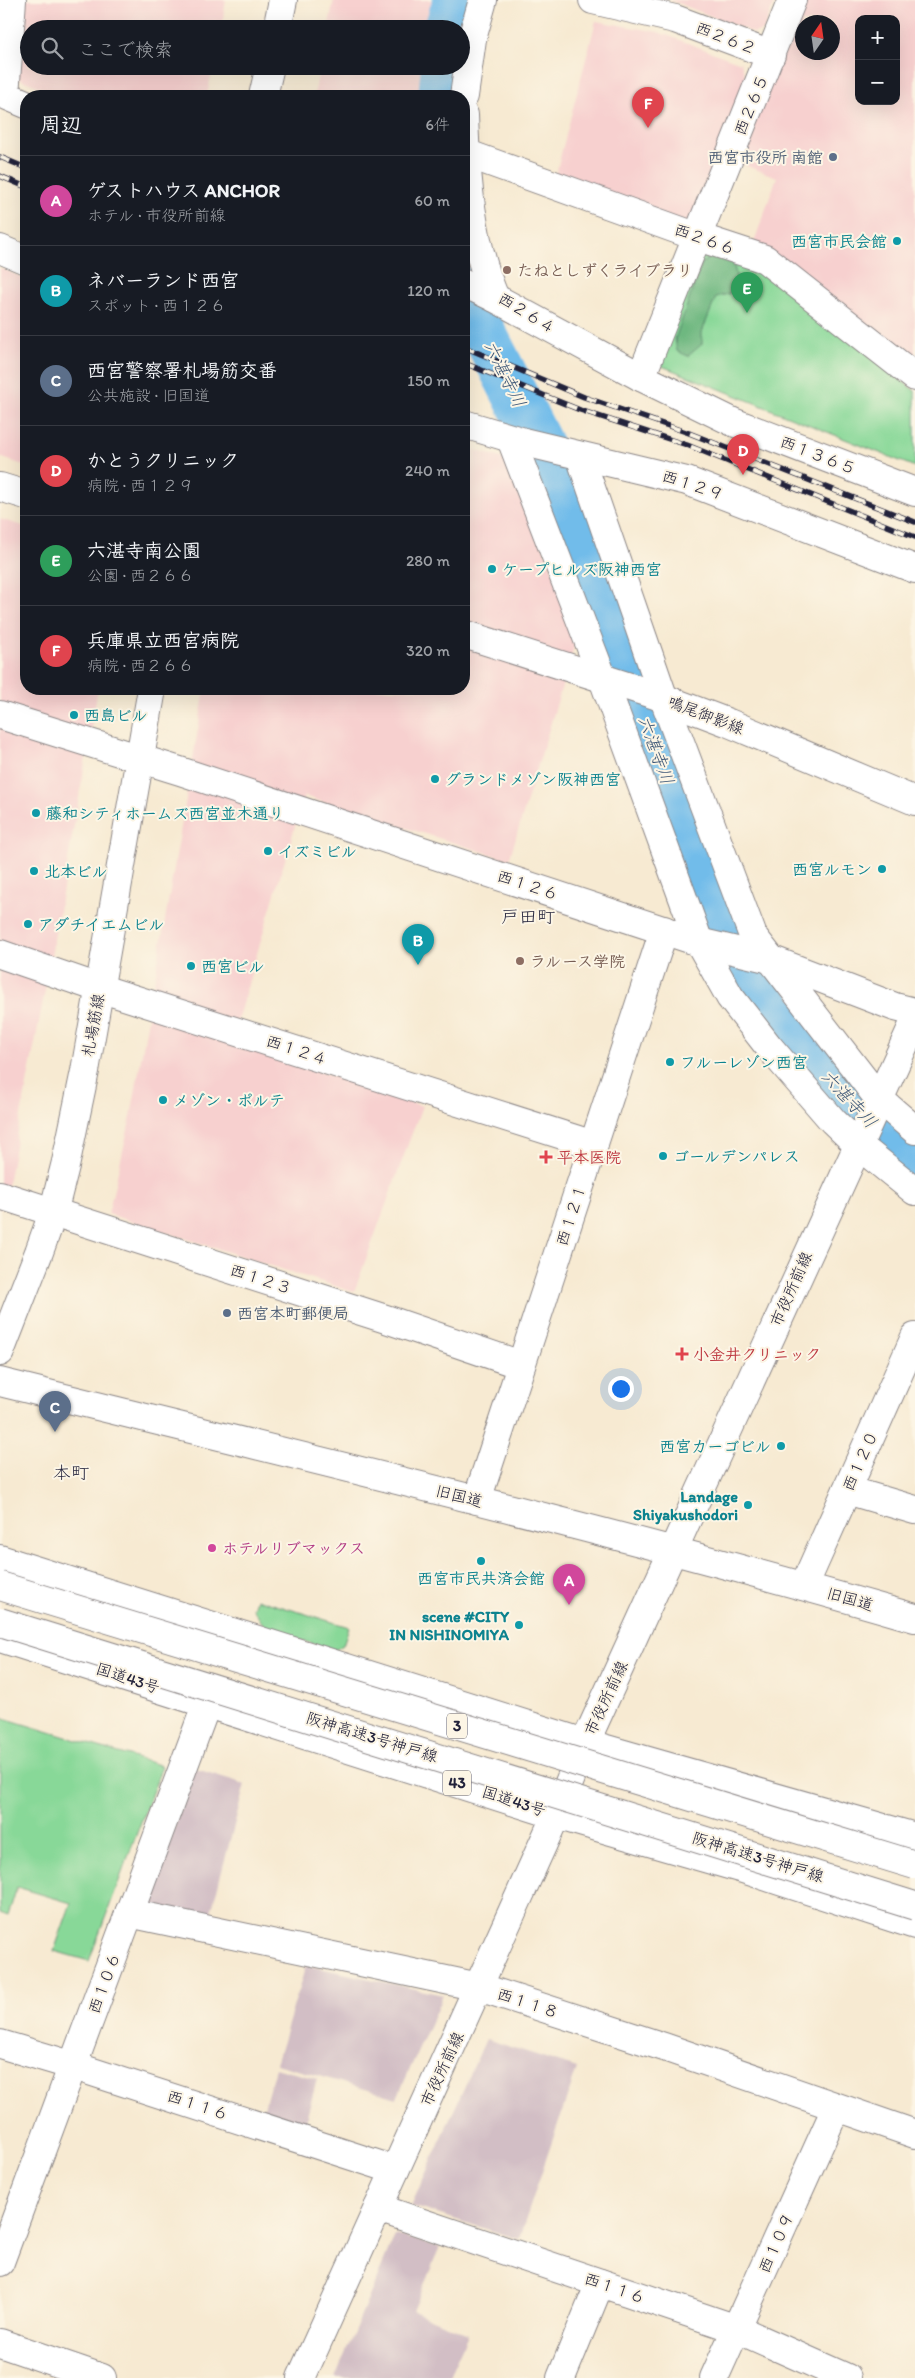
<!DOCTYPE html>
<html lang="ja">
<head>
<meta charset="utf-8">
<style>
  :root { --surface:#171b24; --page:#242831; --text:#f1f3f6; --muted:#9ea1a6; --line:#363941; --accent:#c8321e }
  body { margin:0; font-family:Itim,"Klee One",sans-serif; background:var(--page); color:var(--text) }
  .controls { position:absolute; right:15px; top:15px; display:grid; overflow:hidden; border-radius:10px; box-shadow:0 5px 20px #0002 }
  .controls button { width:45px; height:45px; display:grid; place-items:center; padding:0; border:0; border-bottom:1px solid var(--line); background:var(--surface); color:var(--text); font:25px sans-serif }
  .compass { position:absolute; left:795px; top:15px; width:45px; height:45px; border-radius:50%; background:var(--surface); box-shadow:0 5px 20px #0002; rotate:13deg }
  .you { position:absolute; left:620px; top:1388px; width:18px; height:18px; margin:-12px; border:4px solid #fff; border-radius:50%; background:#1a73e8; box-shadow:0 0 0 8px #1a73e833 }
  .badge { display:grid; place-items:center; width:32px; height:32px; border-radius:50%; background:var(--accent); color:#fff; font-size:16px; font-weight:700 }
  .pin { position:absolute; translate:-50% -41px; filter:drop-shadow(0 1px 2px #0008) }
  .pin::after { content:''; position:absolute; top:26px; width:18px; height:15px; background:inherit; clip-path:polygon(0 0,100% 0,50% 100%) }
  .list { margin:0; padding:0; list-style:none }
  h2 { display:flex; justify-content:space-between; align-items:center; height:65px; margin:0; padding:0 20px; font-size:21px }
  h2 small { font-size:16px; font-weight:400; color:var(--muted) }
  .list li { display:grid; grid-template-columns:32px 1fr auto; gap:15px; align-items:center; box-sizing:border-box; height:90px; padding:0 20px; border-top:1px solid var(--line) }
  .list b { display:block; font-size:19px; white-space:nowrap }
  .list p { margin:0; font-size:16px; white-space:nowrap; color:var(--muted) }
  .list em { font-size:16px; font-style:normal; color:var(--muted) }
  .icon { flex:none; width:28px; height:28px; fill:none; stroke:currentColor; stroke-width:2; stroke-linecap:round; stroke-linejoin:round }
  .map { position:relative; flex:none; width:915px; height:2378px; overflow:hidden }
  .search { position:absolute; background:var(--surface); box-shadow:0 5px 20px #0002; left:20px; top:20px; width:450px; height:55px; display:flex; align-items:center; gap:12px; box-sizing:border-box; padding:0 18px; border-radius:28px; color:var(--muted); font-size:19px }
  .panel { position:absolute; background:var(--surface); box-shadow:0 5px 20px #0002; left:20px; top:90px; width:450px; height:605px; border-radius:20px }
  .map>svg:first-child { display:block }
  .built { fill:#f7d0cf; fill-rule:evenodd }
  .industrial { fill:#d2bec5 }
  .green { fill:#88d898; stroke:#557d6a }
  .forest { fill:#6eb880; stroke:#486d5e }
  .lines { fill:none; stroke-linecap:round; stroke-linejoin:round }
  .river { stroke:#71bcea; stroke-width:46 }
  .minor-casing { stroke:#8c8686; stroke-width:30 }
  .highway-casing { stroke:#8c8686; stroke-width:30 }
  .minor { stroke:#fff; stroke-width:28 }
  .highway { stroke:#fff; stroke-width:28 }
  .rail-casing { stroke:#22223b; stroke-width:5.5 }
  .rail { stroke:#fcf5e5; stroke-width:4; stroke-dasharray:11; stroke-linecap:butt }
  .highway-bridge-casing { stroke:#8c8686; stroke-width:30; stroke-linecap:butt }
  .highway-bridge { stroke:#fff; stroke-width:28 }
  .service-dot { fill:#5c6f8a; stroke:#fcf5e5; stroke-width:2 }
  .culture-dot { fill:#0f9aa8; stroke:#fcf5e5; stroke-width:2 }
  .education-dot { fill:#8d6e63; stroke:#fcf5e5; stroke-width:2 }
  .health-dot { fill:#e0444e; stroke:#fcf5e5; stroke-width:2 }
  .hotel-dot { fill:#d1479c; stroke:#fcf5e5; stroke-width:2 }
  .labels { text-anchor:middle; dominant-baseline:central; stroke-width:4; stroke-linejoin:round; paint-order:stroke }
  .shield { fill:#fcf5e5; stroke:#63616e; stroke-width:1 }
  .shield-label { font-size:15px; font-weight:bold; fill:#22223b }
  .street-label { font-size:16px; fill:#22223b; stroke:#fcf5e5 }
  .service-label { font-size:16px; font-weight:bold; fill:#4e5e75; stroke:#fcf5e5; text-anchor:end }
  .culture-label { font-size:16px; font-weight:bold; fill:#0d838f; stroke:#fcf5e5; text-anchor:start }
  .education-label { font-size:16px; font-weight:bold; fill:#785e54; stroke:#fcf5e5; text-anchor:start }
  .health-label { font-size:16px; font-weight:bold; fill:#be3a42; stroke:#fcf5e5; text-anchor:start }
  .hotel-label { font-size:16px; font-weight:bold; fill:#b23c85; stroke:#fcf5e5; text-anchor:start }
  .water-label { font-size:18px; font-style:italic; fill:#3e5878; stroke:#fcf5e5 }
  .neighbourhood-label { font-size:18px; fill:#22223b; stroke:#fcf5e5 }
</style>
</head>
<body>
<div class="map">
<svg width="915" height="2378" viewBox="0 0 915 2378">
  <rect width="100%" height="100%" fill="#fcf5e5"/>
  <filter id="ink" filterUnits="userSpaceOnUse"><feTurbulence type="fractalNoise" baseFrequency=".02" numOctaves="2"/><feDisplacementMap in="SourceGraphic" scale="10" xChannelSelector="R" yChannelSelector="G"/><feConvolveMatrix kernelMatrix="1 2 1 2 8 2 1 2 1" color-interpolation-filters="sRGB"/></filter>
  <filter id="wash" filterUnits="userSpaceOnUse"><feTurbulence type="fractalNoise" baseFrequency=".0096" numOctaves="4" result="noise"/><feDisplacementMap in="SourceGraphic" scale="20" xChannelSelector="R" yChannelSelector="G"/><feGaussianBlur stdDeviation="1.12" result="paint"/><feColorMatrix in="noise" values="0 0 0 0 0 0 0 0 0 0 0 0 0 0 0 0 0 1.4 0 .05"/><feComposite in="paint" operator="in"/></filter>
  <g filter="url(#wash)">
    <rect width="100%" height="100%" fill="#f7ead2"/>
    <g class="built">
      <path d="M 23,0 L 226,0 L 221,29 L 29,29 L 29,66 L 213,66 L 207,96 L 62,96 L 17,78 Z"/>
      <path d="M 334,0 L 445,0 L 441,29 L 328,29 Z"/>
      <path d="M 670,0 L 775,0 L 764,30 L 754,33 Z"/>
      <path d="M 801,0 L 915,0 L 915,362 L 753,245 L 777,177 L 736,162 ZM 859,19 L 896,19 L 896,101 L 859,101 ZM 802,22 L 832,22 L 832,52 L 802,52 Z"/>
      <path d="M 596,21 L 658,32 L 741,63 L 746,78 L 694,219 L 684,225 L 555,177 Z"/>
      <path d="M 320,66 L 436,66 L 432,96 L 314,96 Z"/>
      <path d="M 0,268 L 26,279 L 26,466 L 0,457 Z"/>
      <path d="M 464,447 L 508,460 L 578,634 L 509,860 L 304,796 L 231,1041 L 422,1106 L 354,1292 L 108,1214 L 131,1117 L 205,689 L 464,689 Z"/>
      <path d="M 0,519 L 26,527 L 26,689 L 98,689 L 46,985 L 9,1178 L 0,1211 Z"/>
    </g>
    <g class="industrial">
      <path d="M 193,1768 L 245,1784 L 210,1916 L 150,1905 Z"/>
      <path d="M 306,1965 L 443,1995 L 397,2098 L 276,2064 Z"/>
      <path d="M 486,2039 L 577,2068 L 519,2239 L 411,2206 Z"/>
      <path d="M 275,2068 L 317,2079 L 305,2124 L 263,2111 Z"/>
      <path d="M 395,2235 L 440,2247 L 413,2311 L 468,2334 L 448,2378 L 335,2378 Z"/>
    </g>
    <g class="green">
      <path d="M 712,249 L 751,262 L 915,391 L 915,467 L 657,364 L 701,255 Z"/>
      <path d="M 256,1599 L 349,1627 L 343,1645 L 335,1650 L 267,1630 L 253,1609 Z"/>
      <path d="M 0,1717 L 162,1766 L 89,1961 L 54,1951 L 71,1903 L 17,1887 L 8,1916 L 0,1913 Z"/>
    </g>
    <path class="forest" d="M 713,255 L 733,261 L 737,280 L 729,294 L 716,297 L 702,332 L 702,344 L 688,356 L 677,351 L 675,339 L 702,263 Z"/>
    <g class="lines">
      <g class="river">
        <path d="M 447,29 L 456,0"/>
        <path d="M 441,96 L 444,66"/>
        <path d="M 464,290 L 466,298 L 561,486 L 625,659 L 719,924 L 750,983 L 842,1097 L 892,1147 L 915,1166"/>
      </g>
    </g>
  </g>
  <g filter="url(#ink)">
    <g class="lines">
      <g class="minor-casing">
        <g id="minor">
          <path d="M 12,0 L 5,95 L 26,104"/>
          <path d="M 593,0 L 675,19 L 771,55"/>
          <path d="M 277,29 L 283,0"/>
          <path d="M 263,96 L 270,66"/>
          <path d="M 464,96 L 472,39 L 483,0"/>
          <path d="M 464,115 C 466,177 471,241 495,298 L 641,377 L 733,422 L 915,492"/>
          <path d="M 465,153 L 698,237 L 765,259 L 915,377"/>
          <path d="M 0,249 L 26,260"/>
          <path d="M 464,283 L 495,298"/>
          <path d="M 641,377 L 792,0"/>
          <path d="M 464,424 L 524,442 L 687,481 L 915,569"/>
          <path d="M 511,439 L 603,679 L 699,942 L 730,997 L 769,1047 L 833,1121 L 858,1145 L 915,1191"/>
          <path d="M 580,456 L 664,699 L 753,936 L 879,1099 L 915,1130"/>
          <path d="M 0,487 L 26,495"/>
          <path d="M 464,634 L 655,695 L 729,723 L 915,801"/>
          <path d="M 0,715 L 180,771 L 699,942 L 770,959 L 895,1007 L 915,1012"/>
          <path d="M 0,954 L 99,988 L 594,1145"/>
          <path d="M 0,1195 L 389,1320 L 521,1365"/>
          <path d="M 0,1352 L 39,1252 L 53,1213 L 66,1162 L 85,1071 L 152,689"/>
          <path d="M 0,1382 C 306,1458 613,1530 915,1618"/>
          <path d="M 847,1490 L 915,1510"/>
          <path d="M 477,1500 L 664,930"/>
          <path d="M 804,1586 L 915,1337"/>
          <path d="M 129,1913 L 479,1987 L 664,2047 L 915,2134"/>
          <path d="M 0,2044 L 74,2066 L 395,2170"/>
          <path d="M 378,2208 L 737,2329 L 847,2378"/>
          <path d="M 0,2262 L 207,1703"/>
          <path d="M 0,2343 L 102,2378"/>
          <path d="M 301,2378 L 556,1815 L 585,1743 L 915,1021"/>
          <path d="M 561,2378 L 600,2283"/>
          <path d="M 714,2378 L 836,2108"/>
        </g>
      </g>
      <g class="highway-casing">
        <g id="highway">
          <path d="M 0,1559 L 585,1743 L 915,1837"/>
          <path d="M 0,1638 L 556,1815 L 743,1869 L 915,1925"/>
        </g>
      </g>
      <use href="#minor" class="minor"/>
      <use href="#highway" class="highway"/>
      <g class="rail-casing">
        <g id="rail">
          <path d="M 0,157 L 26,168"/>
          <path d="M 0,176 L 26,187"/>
          <path d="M 464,347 L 584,397 L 689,433 L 915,522"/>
          <path d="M 464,363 L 580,410 L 687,445 L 915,537"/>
        </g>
      </g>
      <use href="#rail" class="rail"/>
      <g class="highway-bridge-casing">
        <g id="highway-bridge">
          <path d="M 0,1586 L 915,1865"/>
          <path d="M 0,1622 L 915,1906"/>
        </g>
      </g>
      <use href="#highway-bridge" class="highway-bridge"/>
    </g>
  </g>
  <g class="service-dot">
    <circle cx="833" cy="157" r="5"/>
    <circle cx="227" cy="1313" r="5"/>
  </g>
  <g class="culture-dot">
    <circle cx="897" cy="241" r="5"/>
    <circle cx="492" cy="569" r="5"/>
    <circle cx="74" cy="715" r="5"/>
    <circle cx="435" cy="779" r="5"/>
    <circle cx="36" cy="813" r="5"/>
    <circle cx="268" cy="851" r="5"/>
    <circle cx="882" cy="869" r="5"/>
    <circle cx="34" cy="871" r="5"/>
    <circle cx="28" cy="924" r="5"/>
    <circle cx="191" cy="966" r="5"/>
    <circle cx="670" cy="1062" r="5"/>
    <circle cx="163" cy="1100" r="5"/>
    <circle cx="663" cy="1156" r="5"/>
    <circle cx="781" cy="1446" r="5"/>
    <circle cx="748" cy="1505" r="5"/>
    <circle cx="481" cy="1561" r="5"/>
    <circle cx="519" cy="1625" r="5"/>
  </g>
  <g class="education-dot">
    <circle cx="507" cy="270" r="5"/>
    <circle cx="520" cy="961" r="5"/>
  </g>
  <g class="health-dot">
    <path d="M543.5 1149.5h5v5h5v5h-5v5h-5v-5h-5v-5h5z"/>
    <path d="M679.5 1346.5h5v5h5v5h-5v5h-5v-5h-5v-5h5z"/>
  </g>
  <circle class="hotel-dot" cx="212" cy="1548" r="5"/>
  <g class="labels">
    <g class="shield">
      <rect x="447" y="1713.5" width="20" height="25" rx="4"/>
      <rect x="443" y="1770.5" width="28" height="25" rx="4"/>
    </g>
    <g class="shield-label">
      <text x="457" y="1726">3</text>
      <text x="457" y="1783">43</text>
    </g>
    <g class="street-label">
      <text transform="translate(726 38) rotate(21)">西２６２</text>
      <text transform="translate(751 105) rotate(-68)">西２６５</text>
      <text transform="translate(705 239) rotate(19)">西２６６</text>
      <text transform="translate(527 313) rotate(31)">西２６４</text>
      <text transform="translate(818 455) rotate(21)">西１３６５</text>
      <text transform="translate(693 485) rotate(18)">西１２９</text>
      <text transform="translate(706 715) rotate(21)">鳴尾御影線</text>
      <text transform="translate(528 885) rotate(18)">西１２６</text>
      <text transform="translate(93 1025) rotate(-80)">札場筋線</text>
      <text transform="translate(297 1050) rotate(18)">西１２４</text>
      <text transform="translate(571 1215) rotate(-72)">西１２１</text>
      <text transform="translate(261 1279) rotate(18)">西１２３</text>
      <text transform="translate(791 1289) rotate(-66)">市役所前線</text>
      <text transform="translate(860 1461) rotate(-66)">西１２０</text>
      <text transform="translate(459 1496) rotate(14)">旧国道</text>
      <text transform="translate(850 1599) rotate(16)">旧国道</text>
      <text transform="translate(128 1678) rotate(18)">国道43号</text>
      <text transform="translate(606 1698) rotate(-65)">市役所前線</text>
      <text transform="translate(372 1737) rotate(17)">阪神高速3号神戸線</text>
      <text transform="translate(514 1801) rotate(18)">国道43号</text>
      <text transform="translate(758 1857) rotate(17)">阪神高速3号神戸線</text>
      <text transform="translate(104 1983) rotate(-70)">西１０６</text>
      <text transform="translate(528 2003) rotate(18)">西１１８</text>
      <text transform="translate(442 2069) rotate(-65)">市役所前線</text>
      <text transform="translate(198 2105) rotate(18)">西１１６</text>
      <text transform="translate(776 2243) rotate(-66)">西１０９</text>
      <text transform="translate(615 2288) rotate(19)">西１１６</text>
    </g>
    <g class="service-label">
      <text x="823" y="157">西宮市役所 南館</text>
      <text x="237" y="1313" text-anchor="start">西宮本町郵便局</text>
    </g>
    <g class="culture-label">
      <text x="887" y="241" text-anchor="end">西宮市民会館</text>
      <text x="502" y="569">ケープヒルズ阪神西宮</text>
      <text x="84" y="715">西島ビル</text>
      <text x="445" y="779">グランドメゾン阪神西宮</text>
      <text x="46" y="813">藤和シティホームズ西宮並木通り</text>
      <text x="278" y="851">イズミビル</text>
      <text x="872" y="869" text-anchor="end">西宮ルモン</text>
      <text x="44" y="871">北本ビル</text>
      <text x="38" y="924">アダチイエムビル</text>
      <text x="201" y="966">西宮ビル</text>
      <text x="680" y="1062">フルーレゾン西宮</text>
      <text x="173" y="1100">メゾン・ポルテ</text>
      <text x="673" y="1156">ゴールデンパレス</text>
      <text x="771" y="1446" text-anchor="end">西宮カーゴビル</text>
      <text x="738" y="1496" text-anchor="end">Landage<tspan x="738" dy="18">Shiyakushodori</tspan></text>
      <text x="481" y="1578" text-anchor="middle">西宮市民共済会館</text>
      <text x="509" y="1616" text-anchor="end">scene #CITY<tspan x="509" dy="18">IN NISHINOMIYA</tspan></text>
    </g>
    <g class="education-label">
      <text x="517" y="270">たねとしずくライブラリ</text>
      <text x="530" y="961">ラルース学院</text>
    </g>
    <g class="health-label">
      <text x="557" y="1157">平本医院</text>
      <text x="693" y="1354">小金井クリニック</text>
    </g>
    <g class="hotel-label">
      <text x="222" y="1548">ホテルリブマックス</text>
    </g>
    <g class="water-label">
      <text transform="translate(505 374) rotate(64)">六湛寺川</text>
      <text transform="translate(656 750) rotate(70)">六湛寺川</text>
      <text transform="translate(849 1099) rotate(47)">六湛寺川</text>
    </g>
    <g class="neighbourhood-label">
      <text x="528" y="917">戸田町</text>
      <text x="71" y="1473">本町</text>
    </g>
  </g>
</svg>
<div class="controls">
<button>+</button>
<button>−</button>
</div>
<svg class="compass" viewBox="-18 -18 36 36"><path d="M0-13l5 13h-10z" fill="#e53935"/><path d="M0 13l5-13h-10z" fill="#9ea1a6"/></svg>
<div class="you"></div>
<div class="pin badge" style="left:569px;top:1605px;background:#d1479c">A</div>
<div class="pin badge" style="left:418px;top:965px;background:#0f9aa8">B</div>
<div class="pin badge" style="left:55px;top:1432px;background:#5c6f8a">C</div>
<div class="pin badge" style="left:743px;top:475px;background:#e0444e">D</div>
<div class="pin badge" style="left:747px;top:313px;background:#2e9e5b">E</div>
<div class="pin badge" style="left:648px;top:128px;background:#e0444e">F</div>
<div class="search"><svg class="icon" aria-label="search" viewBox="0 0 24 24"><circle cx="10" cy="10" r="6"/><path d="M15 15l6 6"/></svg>ここで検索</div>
<section class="panel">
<h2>周辺<small>6件</small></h2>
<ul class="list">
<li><span class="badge" style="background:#d1479c">A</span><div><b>ゲストハウス ANCHOR</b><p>ホテル · 市役所前線</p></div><em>60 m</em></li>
<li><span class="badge" style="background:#0f9aa8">B</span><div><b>ネバーランド西宮</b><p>スポット · 西１２６</p></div><em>120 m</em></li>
<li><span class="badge" style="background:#5c6f8a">C</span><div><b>西宮警察署札場筋交番</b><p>公共施設 · 旧国道</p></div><em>150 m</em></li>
<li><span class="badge" style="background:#e0444e">D</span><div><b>かとうクリニック</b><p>病院 · 西１２９</p></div><em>240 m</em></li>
<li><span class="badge" style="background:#2e9e5b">E</span><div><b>六湛寺南公園</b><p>公園 · 西２６６</p></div><em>280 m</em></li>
<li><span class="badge" style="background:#e0444e">F</span><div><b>兵庫県立西宮病院</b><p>病院 · 西２６６</p></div><em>320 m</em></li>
</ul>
</section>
</div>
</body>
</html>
